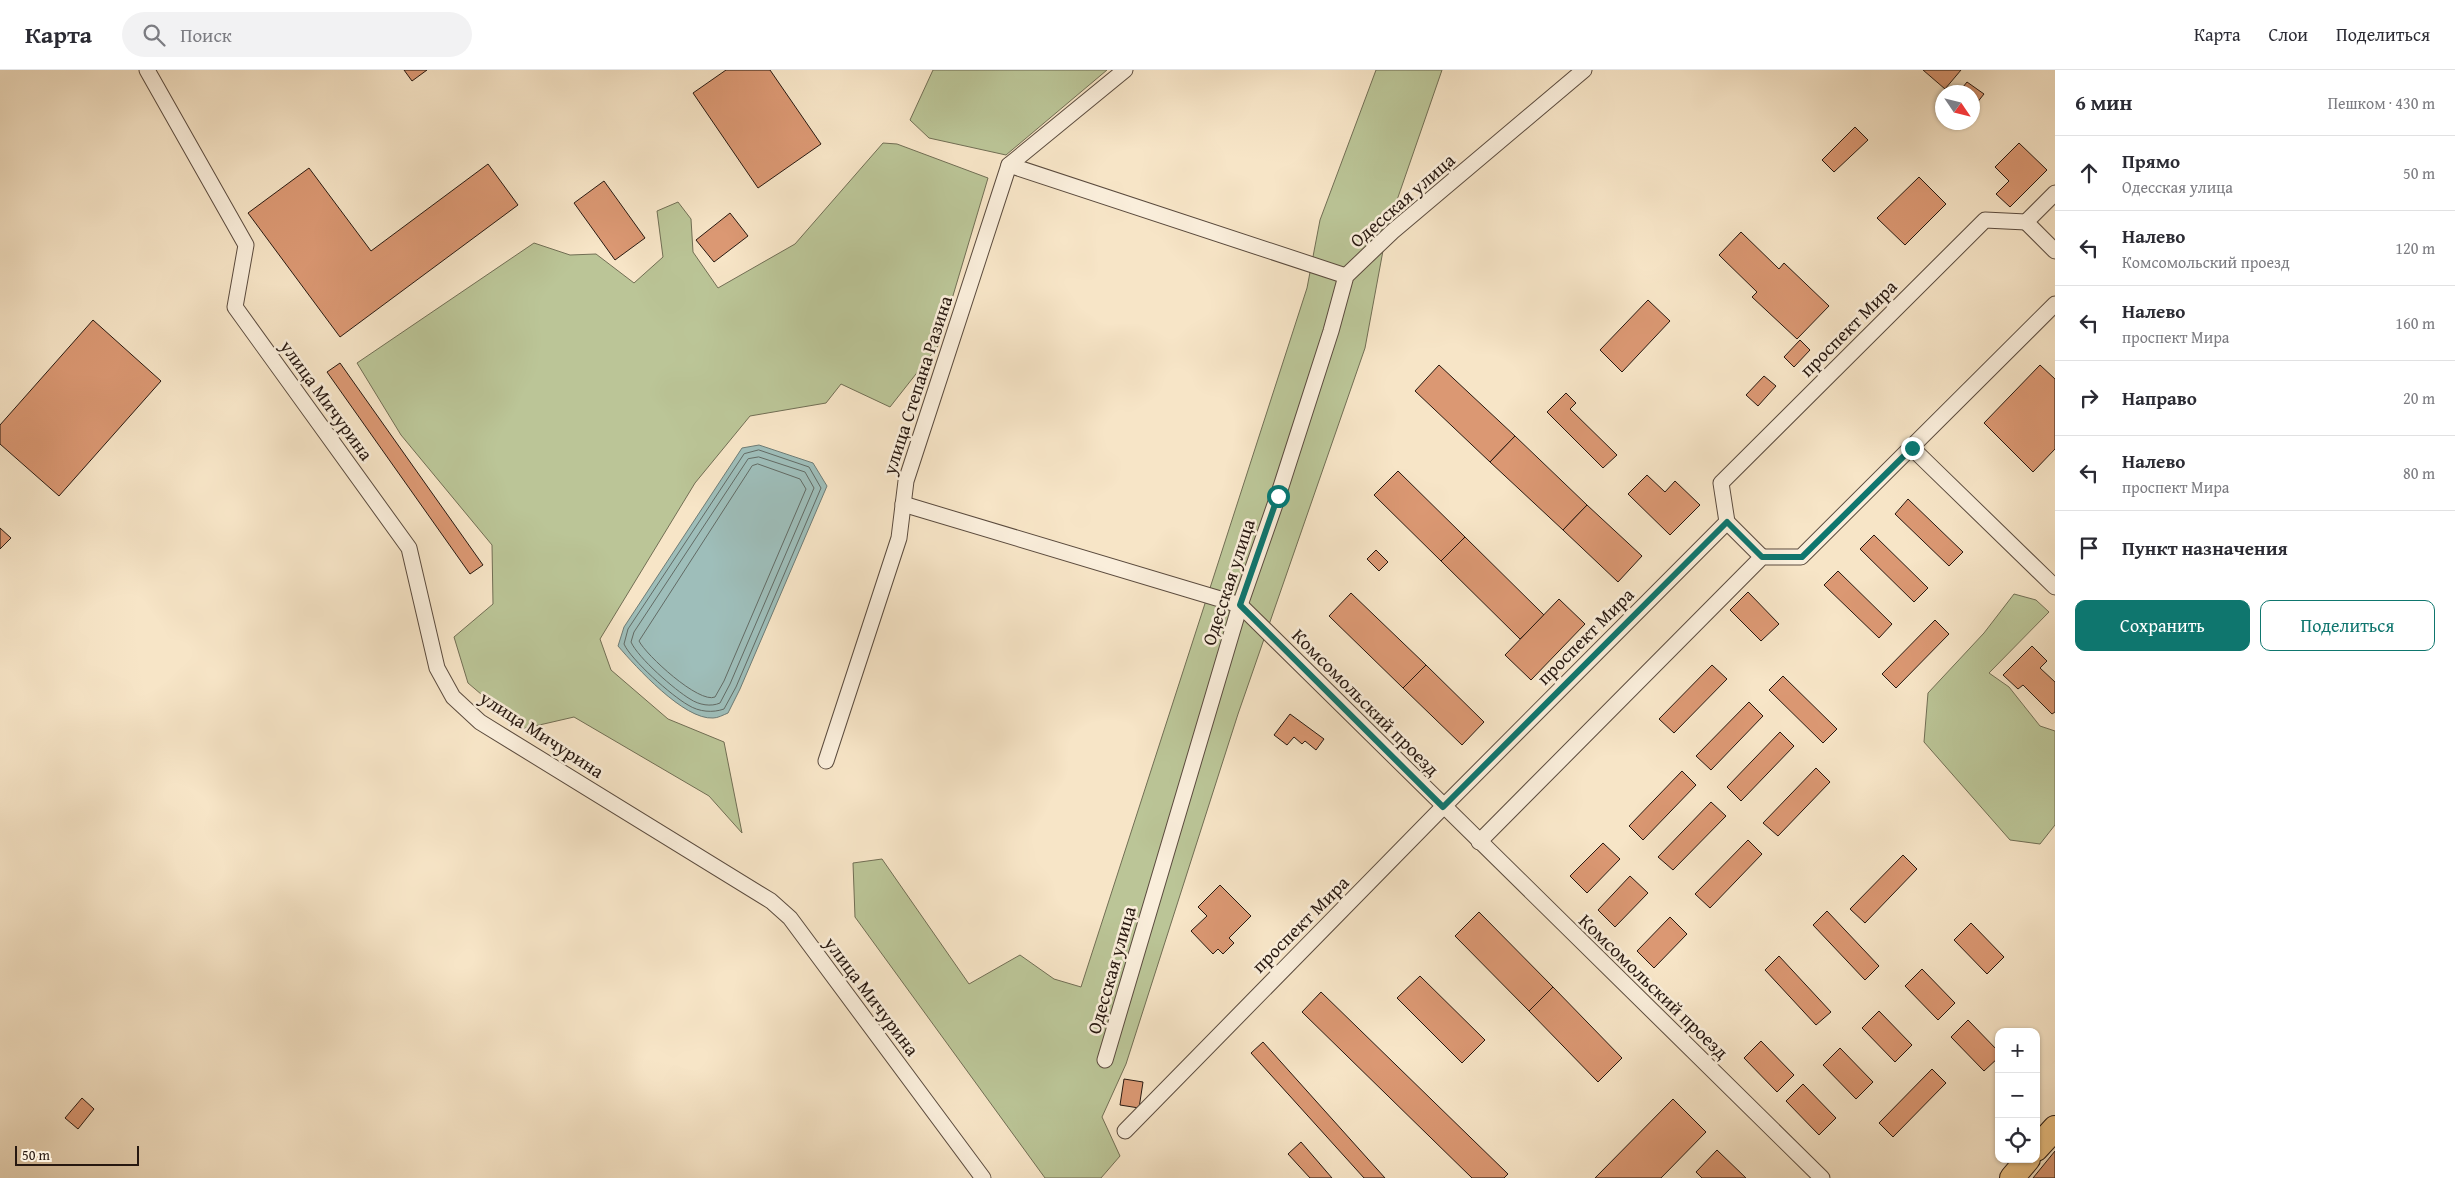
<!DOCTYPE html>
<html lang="ru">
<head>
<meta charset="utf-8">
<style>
  :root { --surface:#fff; --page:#f2f2f3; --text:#2b2b33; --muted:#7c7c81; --line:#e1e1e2; --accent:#0f766e }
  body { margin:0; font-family:"Gentium Book Plus",serif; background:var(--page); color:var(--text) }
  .controls { position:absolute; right:15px; bottom:15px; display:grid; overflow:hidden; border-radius:10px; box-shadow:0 1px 4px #0004 }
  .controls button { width:45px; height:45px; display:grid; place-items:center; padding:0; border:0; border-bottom:1px solid var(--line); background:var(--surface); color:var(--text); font:25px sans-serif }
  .compass { position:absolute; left:1935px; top:15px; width:45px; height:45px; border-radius:50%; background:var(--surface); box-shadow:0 1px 4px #0004; rotate:125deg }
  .scale { position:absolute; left:15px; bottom:12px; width:124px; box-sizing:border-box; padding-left:5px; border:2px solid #271810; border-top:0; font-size:14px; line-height:18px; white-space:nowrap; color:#271810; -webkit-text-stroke:4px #faeedb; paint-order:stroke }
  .stop { position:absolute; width:15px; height:15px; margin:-11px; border:4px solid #0f766e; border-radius:50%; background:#fff }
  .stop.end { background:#0f766e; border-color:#fff; box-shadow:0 1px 5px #0008 }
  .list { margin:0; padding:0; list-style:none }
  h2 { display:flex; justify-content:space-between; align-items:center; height:65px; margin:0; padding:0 20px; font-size:21px }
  h2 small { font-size:16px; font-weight:400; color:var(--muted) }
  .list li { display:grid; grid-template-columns:32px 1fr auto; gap:15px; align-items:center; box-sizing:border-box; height:75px; padding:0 20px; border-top:1px solid var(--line) }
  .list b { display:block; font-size:19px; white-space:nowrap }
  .list p { margin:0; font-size:16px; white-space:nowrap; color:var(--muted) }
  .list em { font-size:16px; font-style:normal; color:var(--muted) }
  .actions { display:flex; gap:10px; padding:15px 20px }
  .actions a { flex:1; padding:11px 0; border:1px solid var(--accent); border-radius:10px; text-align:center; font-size:18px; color:var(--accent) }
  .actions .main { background:var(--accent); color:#fff }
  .icon { flex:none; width:28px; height:28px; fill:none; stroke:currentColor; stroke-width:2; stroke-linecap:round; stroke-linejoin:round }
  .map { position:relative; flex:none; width:2055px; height:1108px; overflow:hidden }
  header { display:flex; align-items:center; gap:30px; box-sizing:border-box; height:70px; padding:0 25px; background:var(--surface); border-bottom:1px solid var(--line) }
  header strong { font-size:24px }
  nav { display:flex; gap:28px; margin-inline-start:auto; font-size:18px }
  .search { width:350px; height:45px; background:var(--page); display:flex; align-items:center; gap:12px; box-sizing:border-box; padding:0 18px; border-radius:28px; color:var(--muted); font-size:19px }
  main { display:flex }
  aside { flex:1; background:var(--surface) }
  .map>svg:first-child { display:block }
  .green { fill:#bbc597; stroke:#716e54 }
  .water { fill:#9ebeba; stroke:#6e7c76 }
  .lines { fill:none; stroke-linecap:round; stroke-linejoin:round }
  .shore { stroke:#626b65; stroke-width:1 }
  .building { fill:#db9873; stroke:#271810 }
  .street-casing { stroke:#5b4b3e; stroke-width:17 }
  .primary-casing { stroke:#271810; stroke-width:26 }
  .street { stroke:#faeedb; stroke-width:15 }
  .primary { stroke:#ecc284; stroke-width:24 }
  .route { stroke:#0f766e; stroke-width:6 }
  .labels { text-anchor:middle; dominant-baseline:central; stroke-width:5; stroke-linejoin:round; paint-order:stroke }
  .street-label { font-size:19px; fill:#271810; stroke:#faeedb }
</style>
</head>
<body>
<header>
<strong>Карта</strong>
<div class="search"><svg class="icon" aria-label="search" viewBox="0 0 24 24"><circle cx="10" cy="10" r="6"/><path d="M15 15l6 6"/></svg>Поиск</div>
<nav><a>Карта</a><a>Слои</a><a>Поделиться</a></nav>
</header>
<main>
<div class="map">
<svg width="2055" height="1108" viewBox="0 0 2055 1108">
  <rect width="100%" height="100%" fill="#f7e5c7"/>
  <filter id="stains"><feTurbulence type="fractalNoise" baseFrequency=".004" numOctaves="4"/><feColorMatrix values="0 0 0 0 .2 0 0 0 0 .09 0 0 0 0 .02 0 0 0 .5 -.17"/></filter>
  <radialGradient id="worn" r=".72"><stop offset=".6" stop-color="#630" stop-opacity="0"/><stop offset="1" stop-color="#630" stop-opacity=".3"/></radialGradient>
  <g class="green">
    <path d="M 933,0 L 1107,0 L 1006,85 L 929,68 L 910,50 Z"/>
    <path d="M 1376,0 L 1442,0 L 1387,159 L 1365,278 L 1238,644 L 1126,994 L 1102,1047 L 1120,1086 L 1101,1108 L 1045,1108 L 855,847 L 853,793 L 882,789 L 969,914 L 1020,885 L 1054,909 L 1081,917 L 1307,218 L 1320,150 Z"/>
    <path d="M 883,73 L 897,74 L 988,108 L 938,276 L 890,337 L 841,314 L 826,333 L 750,346 L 695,413 L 600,569 L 611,600 L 668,649 L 724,672 L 742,763 L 709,726 L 574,647 L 522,659 L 468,613 L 454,567 L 493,534 L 492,475 L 401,365 L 357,293 L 534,173 L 570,185 L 596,184 L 634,213 L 663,187 L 657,141 L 678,132 L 691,149 L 693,182 L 718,218 L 795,174 Z"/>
    <path d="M 2014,524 L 2036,530 L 2049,542 L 1989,603 L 2009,617 L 2040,656 L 2055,661 L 2055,755 L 2040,774 L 2010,770 L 1924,672 L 1928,623 L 1984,563 Z"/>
  </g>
  <path class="water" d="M 759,375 L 813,393 L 827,416 L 740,619 L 728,643 C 723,645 718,648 713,648 C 684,650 636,597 618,576 L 624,557 L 742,378 Z"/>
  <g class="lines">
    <g class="shore">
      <path d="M 759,380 L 809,397 L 821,418 L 736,617 L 724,639 C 713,643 699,642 688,635 C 672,626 631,590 624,574 L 628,559 L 744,384 Z"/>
      <path d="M 759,387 L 805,402 L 814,418 L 730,614 L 720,633 C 711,637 699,635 690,629 C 675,620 638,588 631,572 L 634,562 L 748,389 Z"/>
      <path d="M 758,394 L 800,409 L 806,419 L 724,611 L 715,627 C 699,634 646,585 639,571 L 752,396 Z"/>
    </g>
  </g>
  <g class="building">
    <path d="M 404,0 L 427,0 L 412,11 Z"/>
    <path d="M 726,0 L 770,0 L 821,74 L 758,118 L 693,23 Z"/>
    <path d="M 1923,0 L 1961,0 L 1945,19 Z"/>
    <path d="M 1967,12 L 1984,24 L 1972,39 L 1972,22 L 1959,22 Z"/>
    <path d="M 1855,57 L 1868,70 L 1834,102 L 1822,90 Z"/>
    <path d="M 2019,73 L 2047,100 L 2010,137 L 1996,124 L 2009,111 L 1995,97 Z"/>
    <path d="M 488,94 L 518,135 L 340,267 L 248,143 L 309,98 L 371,181 Z"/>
    <path d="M 1919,107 L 1946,134 L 1905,175 L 1877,148 Z"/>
    <path d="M 604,111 L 645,168 L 615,190 L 574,133 Z"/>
    <path d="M 730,143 L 748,166 L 714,192 L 696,170 Z"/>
    <path d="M 1741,162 L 1779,199 L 1784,193 L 1829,236 L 1797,269 L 1752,227 L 1757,222 L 1719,185 Z"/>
    <path d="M 1648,230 L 1670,251 L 1622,302 L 1600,280 Z"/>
    <path d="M 93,250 L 161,311 L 59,426 L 0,374 L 0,355 Z"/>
    <path d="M 1800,270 L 1810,280 L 1794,297 L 1784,287 Z"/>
    <path d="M 340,293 L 483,495 L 470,504 L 327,302 Z"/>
    <path d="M 1439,295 L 1515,366 L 1490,392 L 1415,321 Z"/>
    <path d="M 2040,295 L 2055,309 L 2055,379 L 2033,402 L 1984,353 Z"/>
    <path d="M 1764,306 L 1776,316 L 1758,336 L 1746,325 Z"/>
    <path d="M 1566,323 L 1576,333 L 1570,339 L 1617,385 L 1603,398 L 1547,342 Z"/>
    <path d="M 1515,366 L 1587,435 L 1563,460 L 1490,392 Z"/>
    <path d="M 1398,401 L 1465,467 L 1441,491 L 1374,425 Z"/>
    <path d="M 1647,405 L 1665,422 L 1675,411 L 1700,435 L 1670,465 L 1628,424 Z"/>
    <path d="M 1908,429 L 1963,482 L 1949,496 L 1895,444 Z"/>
    <path d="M 1587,435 L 1642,486 L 1618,512 L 1563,460 Z"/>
    <path d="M 0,458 L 11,468 L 0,479 Z"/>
    <path d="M 1874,465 L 1928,518 L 1914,532 L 1860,479 Z"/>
    <path d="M 1465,467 L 1544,545 L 1520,569 L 1441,491 Z"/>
    <path d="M 1376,480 L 1388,492 L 1379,501 L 1367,489 Z"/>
    <path d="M 1838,501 L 1892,554 L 1879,568 L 1824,515 Z"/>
    <path d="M 1748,522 L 1779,554 L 1761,571 L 1730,540 Z"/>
    <path d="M 1351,523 L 1426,595 L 1403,618 L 1329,546 Z"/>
    <path d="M 1559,529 L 1585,554 L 1531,610 L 1505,585 Z"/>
    <path d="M 1935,550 L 1949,564 L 1896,618 L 1882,604 Z"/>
    <path d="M 2032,576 L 2047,591 L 2040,598 L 2055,612 L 2055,642 L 2052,644 L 2023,615 L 2018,619 L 2003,605 Z"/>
    <path d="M 1426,595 L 1484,652 L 1462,675 L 1403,618 Z"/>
    <path d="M 1712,595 L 1727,609 L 1674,663 L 1659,649 Z"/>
    <path d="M 1783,606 L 1837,659 L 1823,673 L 1769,620 Z"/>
    <path d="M 1749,632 L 1763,646 L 1711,700 L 1696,686 Z"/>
    <path d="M 1290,644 L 1324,669 L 1316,680 L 1305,671 L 1302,674 L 1294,667 L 1287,675 L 1274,665 Z"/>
    <path d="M 1780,662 L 1794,676 L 1741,731 L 1727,717 Z"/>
    <path d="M 1816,698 L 1830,712 L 1778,766 L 1763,753 Z"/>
    <path d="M 1682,701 L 1696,715 L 1643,770 L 1629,756 Z"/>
    <path d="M 1711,732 L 1726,746 L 1673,800 L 1658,787 Z"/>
    <path d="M 1748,770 L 1762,784 L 1710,838 L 1695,824 Z"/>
    <path d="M 1603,773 L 1620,789 L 1587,823 L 1570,806 Z"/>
    <path d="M 1903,785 L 1917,799 L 1865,853 L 1850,839 Z"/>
    <path d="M 1630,806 L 1648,823 L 1615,857 L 1598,840 Z"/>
    <path d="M 1220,815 L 1251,846 L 1229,868 L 1234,873 L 1223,884 L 1218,879 L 1213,884 L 1191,861 L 1207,846 L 1198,837 Z"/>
    <path d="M 1827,841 L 1879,896 L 1865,910 L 1813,855 Z"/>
    <path d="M 1479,842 L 1553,917 L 1529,941 L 1455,866 Z"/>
    <path d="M 1670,847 L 1687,864 L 1654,898 L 1637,881 Z"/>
    <path d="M 1971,853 L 2004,887 L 1987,904 L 1954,870 Z"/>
    <path d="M 1779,886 L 1831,942 L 1816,955 L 1765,900 Z"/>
    <path d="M 1922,899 L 1955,933 L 1938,950 L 1905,916 Z"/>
    <path d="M 1420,906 L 1485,970 L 1462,993 L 1397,928 Z"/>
    <path d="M 1553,917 L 1622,988 L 1598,1012 L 1529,941 Z"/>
    <path d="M 1321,922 L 1508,1104 L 1504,1108 L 1472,1108 L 1302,942 Z"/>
    <path d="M 1879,941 L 1912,975 L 1895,992 L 1862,958 Z"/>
    <path d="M 1968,950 L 1999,982 L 1999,987 L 1984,1001 L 1951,967 Z"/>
    <path d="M 1761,971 L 1794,1005 L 1777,1022 L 1744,988 Z"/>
    <path d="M 1263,972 L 1385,1108 L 1364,1108 L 1251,983 Z"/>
    <path d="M 1840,978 L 1873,1012 L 1856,1029 L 1823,995 Z"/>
    <path d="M 1932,999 L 1946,1013 L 1893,1067 L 1879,1053 Z"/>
    <path d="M 1124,1009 L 1143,1012 L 1139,1038 L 1120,1035 Z"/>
    <path d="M 1803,1014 L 1836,1048 L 1819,1065 L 1786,1031 Z"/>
    <path d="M 82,1028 L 94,1039 L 78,1059 L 65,1048 Z"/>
    <path d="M 1673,1029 L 1706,1062 L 1661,1108 L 1595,1108 Z"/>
    <path d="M 1301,1072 L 1332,1108 L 1310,1108 L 1288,1084 Z"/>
    <path d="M 1717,1080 L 1746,1108 L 1702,1108 L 1696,1102 Z"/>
    <path d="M 2055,1081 L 2055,1108 L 2033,1108 Z"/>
  </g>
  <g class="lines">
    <g class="street-casing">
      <g id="street">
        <path d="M 147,0 L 246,175 L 235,237 L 409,478 L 437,598 L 453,627 L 480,652 L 771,831 L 790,848 L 983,1108"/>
        <path d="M 1009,95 L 1346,206"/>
        <path d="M 2026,152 L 2055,181"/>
        <path d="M 1912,378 L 2055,517"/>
        <path d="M 903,434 L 1240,535 L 1822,1108"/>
        <path d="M 1727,452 L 1762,487"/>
        <path d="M 826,691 L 899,468 L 906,411 L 1009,95 L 1125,0"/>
        <path d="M 1479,772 L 1762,487 L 1801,487 L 2055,234"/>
        <path d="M 1105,990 L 1240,535 L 1278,426 L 1331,261 L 1346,206 L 1392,162 L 1584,0"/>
        <path d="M 1125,1061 L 1443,737 L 1727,452 L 1721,413 L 1985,150 L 2026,152 L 2055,123"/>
      </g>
    </g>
    <g class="primary-casing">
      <g id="primary">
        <path d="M 2036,1079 L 2055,1058"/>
        <path d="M 2012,1108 L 2028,1089"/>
      </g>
    </g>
    <use href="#street" class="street"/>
    <use href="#primary" class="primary"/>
  </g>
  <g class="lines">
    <path class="route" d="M 1278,426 L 1240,535 L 1443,737 L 1727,452 L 1762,487 L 1802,487 L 1912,378"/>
  </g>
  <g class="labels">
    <g class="street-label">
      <text transform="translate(1402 130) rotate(-41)">Одесская улица</text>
      <text transform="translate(1848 258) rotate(-45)">проспект Мира</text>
      <text transform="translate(917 315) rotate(-72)">улица Степана Разина</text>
      <text transform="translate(327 330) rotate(54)">улица Мичурина</text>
      <text transform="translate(1228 512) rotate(-72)">Одесская улица</text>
      <text transform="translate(1585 566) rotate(-45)">проспект Мира</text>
      <text transform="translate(1366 632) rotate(45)">Комсомольский проезд</text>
      <text transform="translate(542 664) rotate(33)">улица Мичурина</text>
      <text transform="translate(1300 854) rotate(-45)">проспект Мира</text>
      <text transform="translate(1111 900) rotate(-74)">Одесская улица</text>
      <text transform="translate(1654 916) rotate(44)">Комсомольский проезд</text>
      <text transform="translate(872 926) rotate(53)">улица Мичурина</text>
    </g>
  </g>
  <rect width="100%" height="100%" filter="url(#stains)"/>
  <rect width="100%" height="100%" fill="url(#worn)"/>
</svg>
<div class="controls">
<button>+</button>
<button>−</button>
<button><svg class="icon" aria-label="locate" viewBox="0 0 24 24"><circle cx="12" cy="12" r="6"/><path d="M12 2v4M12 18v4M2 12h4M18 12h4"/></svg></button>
</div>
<svg class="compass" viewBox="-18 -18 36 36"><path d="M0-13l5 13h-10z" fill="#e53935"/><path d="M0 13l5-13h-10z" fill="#7c7c81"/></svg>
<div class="scale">50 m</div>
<div class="stop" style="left:1278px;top:426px"></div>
<div class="stop end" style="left:1912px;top:378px"></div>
</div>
<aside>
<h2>6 мин<small>Пешком · 430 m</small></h2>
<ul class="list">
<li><svg class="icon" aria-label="ahead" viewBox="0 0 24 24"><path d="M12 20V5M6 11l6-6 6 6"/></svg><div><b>Прямо</b><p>Одесская улица</p></div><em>50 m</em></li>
<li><svg class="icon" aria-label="left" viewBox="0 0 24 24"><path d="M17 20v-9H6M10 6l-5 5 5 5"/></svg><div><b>Налево</b><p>Комсомольский проезд</p></div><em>120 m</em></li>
<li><svg class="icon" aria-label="left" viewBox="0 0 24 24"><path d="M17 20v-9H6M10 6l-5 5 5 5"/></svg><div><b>Налево</b><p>проспект Мира</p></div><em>160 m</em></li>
<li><svg class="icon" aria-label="right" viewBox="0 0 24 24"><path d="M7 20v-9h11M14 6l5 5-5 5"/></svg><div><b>Направо</b></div><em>20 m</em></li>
<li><svg class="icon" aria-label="left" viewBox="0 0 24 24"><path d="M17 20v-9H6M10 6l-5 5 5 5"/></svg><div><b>Налево</b><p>проспект Мира</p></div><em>80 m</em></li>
<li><svg class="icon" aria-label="arrive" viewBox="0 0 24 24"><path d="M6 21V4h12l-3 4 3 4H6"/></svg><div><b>Пункт назначения</b></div></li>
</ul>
<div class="actions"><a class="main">Сохранить</a><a>Поделиться</a></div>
</aside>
</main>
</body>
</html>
